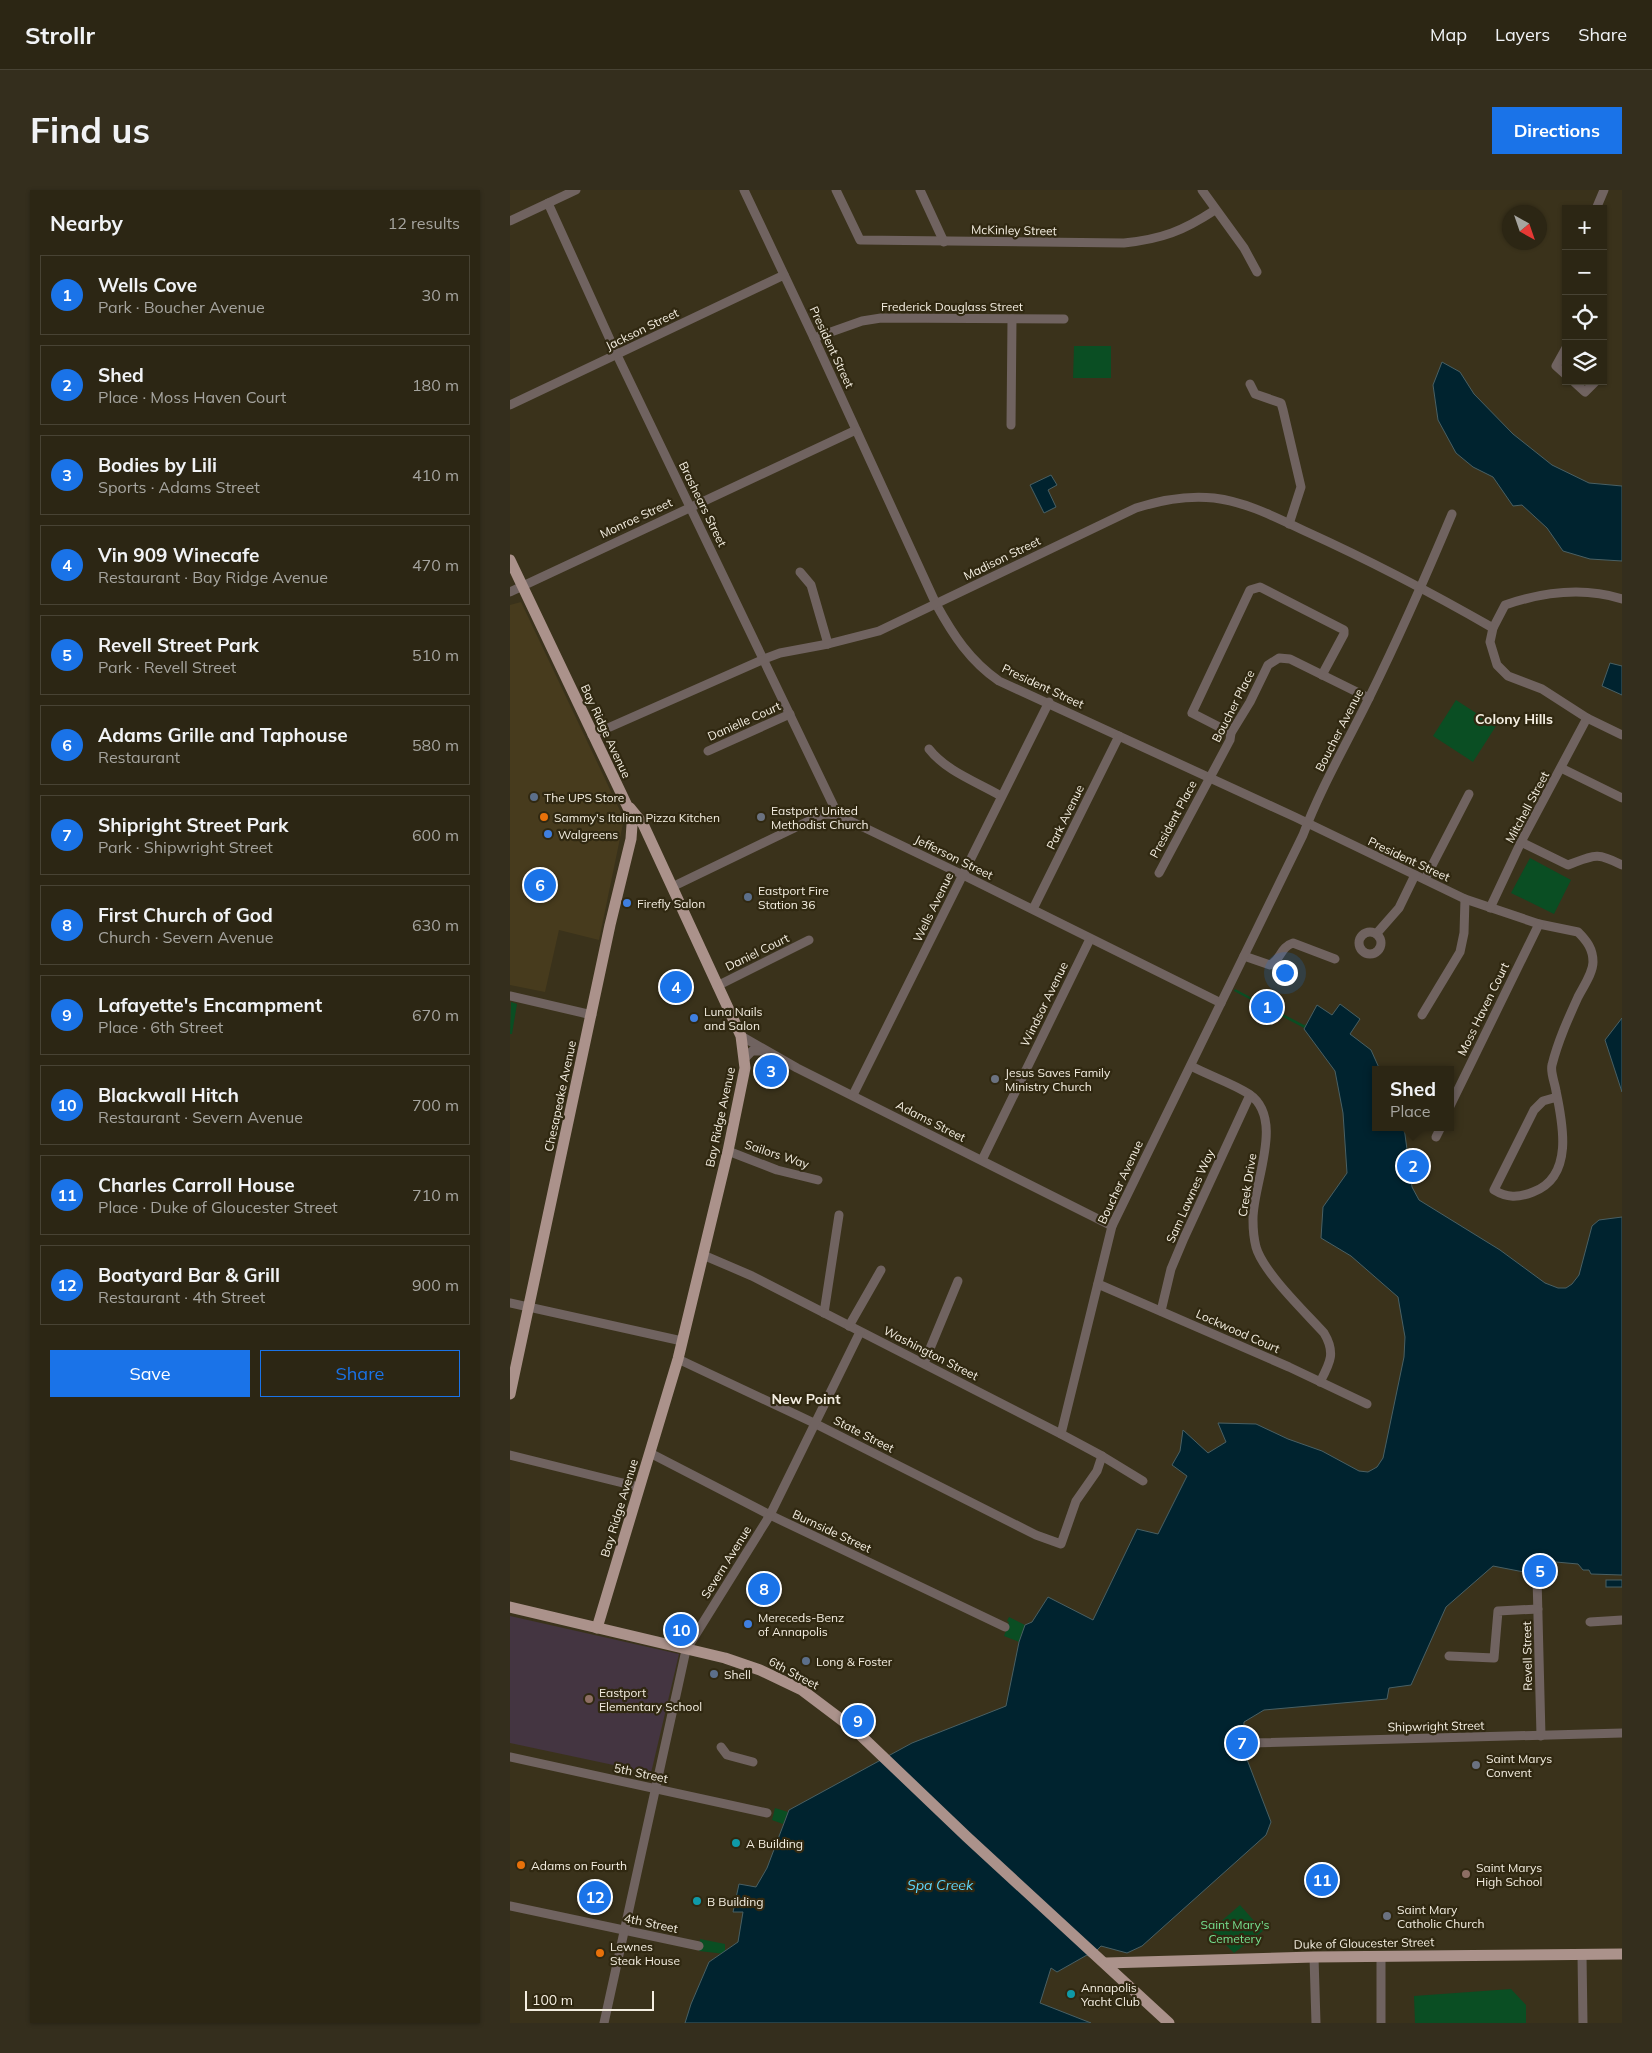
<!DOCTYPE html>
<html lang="en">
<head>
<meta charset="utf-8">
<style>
  :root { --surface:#2c2614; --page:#342e1d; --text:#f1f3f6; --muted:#a6a5a0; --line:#484334; --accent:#1a73e8 }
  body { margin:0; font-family:Mulish,sans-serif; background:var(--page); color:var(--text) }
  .controls { position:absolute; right:15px; top:15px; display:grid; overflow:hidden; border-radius:0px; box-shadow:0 1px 4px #0004 }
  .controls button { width:45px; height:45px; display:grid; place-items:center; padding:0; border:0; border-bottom:1px solid var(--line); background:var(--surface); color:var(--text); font:25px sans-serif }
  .compass { position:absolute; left:992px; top:15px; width:45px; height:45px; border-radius:50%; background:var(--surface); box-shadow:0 1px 4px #0004; rotate:140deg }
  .scale { position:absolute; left:15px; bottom:12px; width:129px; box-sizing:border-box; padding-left:5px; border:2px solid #f4eee1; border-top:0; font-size:14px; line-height:18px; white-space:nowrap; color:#f4eee1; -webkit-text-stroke:4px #302811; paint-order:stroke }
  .you { position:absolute; left:774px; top:782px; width:18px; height:18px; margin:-12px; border:4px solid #fff; border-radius:50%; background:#1a73e8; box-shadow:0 0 0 8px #1a73e833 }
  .badge { display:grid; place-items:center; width:32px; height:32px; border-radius:50%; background:var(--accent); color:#fff; font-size:16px; font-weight:700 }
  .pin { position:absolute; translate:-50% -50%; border:2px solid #fff; box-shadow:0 1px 5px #0006 }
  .popup { position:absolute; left:862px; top:876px; width:82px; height:65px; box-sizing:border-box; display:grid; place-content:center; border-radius:0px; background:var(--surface); filter:drop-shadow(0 1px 4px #0005); font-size:16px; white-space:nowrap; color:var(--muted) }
  .popup b { font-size:19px; color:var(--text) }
  .popup::after { content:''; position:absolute; left:50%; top:100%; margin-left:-10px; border:10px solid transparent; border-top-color:var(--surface) }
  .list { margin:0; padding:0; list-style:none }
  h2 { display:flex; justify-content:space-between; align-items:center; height:65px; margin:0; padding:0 20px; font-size:21px }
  h2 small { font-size:16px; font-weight:400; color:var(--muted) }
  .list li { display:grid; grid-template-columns:32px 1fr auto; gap:15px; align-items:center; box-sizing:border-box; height:80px; margin:0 10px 10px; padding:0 10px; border:1px solid var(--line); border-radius:0px }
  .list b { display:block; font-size:19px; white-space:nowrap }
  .list p { margin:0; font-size:16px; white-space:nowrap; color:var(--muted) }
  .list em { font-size:16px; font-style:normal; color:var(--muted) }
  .actions { display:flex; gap:10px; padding:15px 20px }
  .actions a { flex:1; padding:11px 0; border:1px solid var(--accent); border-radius:0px; text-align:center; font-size:18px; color:var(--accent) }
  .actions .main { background:var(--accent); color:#fff }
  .icon { flex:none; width:28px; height:28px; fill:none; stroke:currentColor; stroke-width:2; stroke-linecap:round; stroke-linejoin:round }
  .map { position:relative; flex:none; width:1112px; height:1833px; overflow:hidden; border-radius:0px }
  header { display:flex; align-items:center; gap:30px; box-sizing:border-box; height:70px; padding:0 25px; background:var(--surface); border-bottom:1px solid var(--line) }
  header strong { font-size:24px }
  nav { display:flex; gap:28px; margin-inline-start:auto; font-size:18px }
  .intro { display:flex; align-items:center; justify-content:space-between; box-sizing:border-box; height:120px; padding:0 30px }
  h1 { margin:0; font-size:35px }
  .button { padding:12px 22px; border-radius:0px; background:var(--accent); color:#fff; font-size:18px; font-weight:700 }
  main { display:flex; gap:30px; padding:0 30px }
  aside { flex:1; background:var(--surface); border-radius:0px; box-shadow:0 1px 4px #0004 }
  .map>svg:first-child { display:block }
  .built { fill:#473b1d }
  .education { fill:#443541 }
  .green { fill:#0a4e23 }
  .water { fill:#00232f; stroke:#496064 }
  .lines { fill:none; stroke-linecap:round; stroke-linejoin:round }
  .minor { stroke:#706360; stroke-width:9 }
  .major { stroke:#ab928b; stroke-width:11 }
  .service-dot { fill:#5c6f8a; stroke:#302811; stroke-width:2 }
  .food-dot { fill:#e8710a; stroke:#302811; stroke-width:2 }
  .worship-dot { fill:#6b7280; stroke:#302811; stroke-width:2 }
  .shop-dot { fill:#3f7fe0; stroke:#302811; stroke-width:2 }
  .education-dot { fill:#8d6e63; stroke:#302811; stroke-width:2 }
  .culture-dot { fill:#0f9aa8; stroke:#302811; stroke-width:2 }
  .labels { text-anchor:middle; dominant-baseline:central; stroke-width:4.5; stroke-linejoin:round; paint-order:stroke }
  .street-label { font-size:12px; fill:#f4eee1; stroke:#302811 }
  .poi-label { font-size:12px; fill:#f4eee1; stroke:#302811; text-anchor:start }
  .park-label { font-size:12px; fill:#75e090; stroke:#302811 }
  .neighbourhood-label { font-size:14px; font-weight:bold; fill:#f4eee1; stroke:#302811 }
  .water-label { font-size:14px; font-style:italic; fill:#5fd7fd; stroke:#302811 }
</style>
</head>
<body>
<header>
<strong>Strollr</strong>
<nav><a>Map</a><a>Layers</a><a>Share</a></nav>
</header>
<div class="intro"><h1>Find us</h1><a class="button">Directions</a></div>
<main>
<aside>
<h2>Nearby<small>12 results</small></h2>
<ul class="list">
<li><span class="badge">1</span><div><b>Wells Cove</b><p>Park · Boucher Avenue</p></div><em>30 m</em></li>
<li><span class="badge">2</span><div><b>Shed</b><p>Place · Moss Haven Court</p></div><em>180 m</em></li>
<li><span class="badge">3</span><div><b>Bodies by Lili</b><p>Sports · Adams Street</p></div><em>410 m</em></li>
<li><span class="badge">4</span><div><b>Vin 909 Winecafe</b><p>Restaurant · Bay Ridge Avenue</p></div><em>470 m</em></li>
<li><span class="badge">5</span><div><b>Revell Street Park</b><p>Park · Revell Street</p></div><em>510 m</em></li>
<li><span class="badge">6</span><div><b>Adams Grille and Taphouse</b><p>Restaurant</p></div><em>580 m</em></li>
<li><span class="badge">7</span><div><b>Shipright Street Park</b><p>Park · Shipwright Street</p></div><em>600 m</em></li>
<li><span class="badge">8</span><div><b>First Church of God</b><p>Church · Severn Avenue</p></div><em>630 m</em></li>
<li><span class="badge">9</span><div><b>Lafayette's Encampment</b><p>Place · 6th Street</p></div><em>670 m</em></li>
<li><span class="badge">10</span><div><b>Blackwall Hitch</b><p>Restaurant · Severn Avenue</p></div><em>700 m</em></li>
<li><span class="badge">11</span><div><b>Charles Carroll House</b><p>Place · Duke of Gloucester Street</p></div><em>710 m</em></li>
<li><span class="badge">12</span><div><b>Boatyard Bar &amp; Grill</b><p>Restaurant · 4th Street</p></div><em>900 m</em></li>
</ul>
<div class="actions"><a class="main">Save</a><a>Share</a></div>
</aside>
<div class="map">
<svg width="1112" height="1833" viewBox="0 0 1112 1833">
  <rect width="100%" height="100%" fill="#3a321b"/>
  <path class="built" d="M 11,412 L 114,629 L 89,750 L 49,740 L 35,802 L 0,795 L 0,415 Z"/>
  <path class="education" d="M 0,1426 L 169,1464 L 141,1583 L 0,1553 Z"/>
  <g class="green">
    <path d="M 564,156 L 601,156 L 601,188 L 563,188 Z"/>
    <path d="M 946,510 L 986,536 L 963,572 L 923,546 Z"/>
    <path d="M 1020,668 L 1061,690 L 1044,724 L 1001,703 Z"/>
    <path d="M 725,799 L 794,835 L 799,833 L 794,838 L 724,801 Z"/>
    <path d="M 1,812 L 7,814 L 2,844 L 0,844 Z"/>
    <path d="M 499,1427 L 515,1435 L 509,1452 L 494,1446 L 499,1432 L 497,1431 Z"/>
    <path d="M 265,1618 L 278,1622 L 273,1634 L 262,1630 Z"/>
    <path d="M 730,1715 L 753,1741 L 724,1763 L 701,1740 Z"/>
    <path d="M 190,1749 L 215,1754 L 215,1764 L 189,1761 Z"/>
    <path d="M 1001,1799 L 1016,1815 L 1016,1833 L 905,1833 L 904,1806 Z"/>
  </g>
  <g class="water">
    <path d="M 932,172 L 950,182 L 964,204 L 1003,244 L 1042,275 L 1079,293 L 1112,296 L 1112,371 L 1080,369 L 1053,361 L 1037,338 L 1012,315 L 1003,316 L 983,287 L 963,277 L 946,263 L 928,230 L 923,195 Z"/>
    <path d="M 541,285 L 547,295 L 538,300 L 546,317 L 534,323 L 520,295 Z"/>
    <path d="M 1100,473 L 1112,476 L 1112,505 L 1092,496 Z"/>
    <path d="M 830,814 L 850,829 L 840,844 L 861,860 L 870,880 L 866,880 L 866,937 L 894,937 L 902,997 L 909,1010 L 990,1060 L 1035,1093 L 1048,1098 L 1056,1098 L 1062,1094 L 1069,1085 L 1082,1036 L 1089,1030 L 1112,1027 L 1112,1385 L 1081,1384 L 1079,1380 L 1073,1380 L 1068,1374 L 1046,1372 L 1034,1380 L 1019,1383 L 983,1376 L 936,1417 L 901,1495 L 879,1498 L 877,1509 L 754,1520 L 734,1532 L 733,1559 L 761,1632 L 756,1645 L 632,1756 L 617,1763 L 591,1756 L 580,1767 L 577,1765 L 547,1782 L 541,1778 L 530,1813 L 581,1833 L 175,1833 L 181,1814 L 199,1772 L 228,1752 L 233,1722 L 223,1722 L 229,1694 L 246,1697 L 257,1678 L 279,1620 L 402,1553 L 496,1516 L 509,1452 L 515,1435 L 522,1432 L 538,1407 L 583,1430 L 627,1339 L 648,1344 L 677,1286 L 662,1275 L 670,1261 L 673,1240 L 698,1263 L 716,1252 L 708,1233 L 746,1234 L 778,1249 L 812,1261 L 849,1281 L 858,1282 L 867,1277 L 873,1268 L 894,1167 L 895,1147 L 888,1107 L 841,1066 L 811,1048 L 813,1017 L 837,983 L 833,923 L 825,881 L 794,839 L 807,815 L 822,825 Z"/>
    <path d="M 1112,828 L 1112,902 L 1095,850 Z"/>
    <rect x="1096" y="1390" width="16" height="7"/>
  </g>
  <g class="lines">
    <g class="minor">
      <path d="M 234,0 L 304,148 L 426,414 C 443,445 460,471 489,491 L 785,627 L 955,709 L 1029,734 L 1068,742 C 1077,751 1083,759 1083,772 C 1083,783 1073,797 1068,807 C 1058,829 1048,851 1042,875 C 1040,882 1045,893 1046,901 C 1053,934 1064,987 1023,1002 C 1008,1008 997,1008 984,1000 L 1024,920 L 1033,911 L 1047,907"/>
      <path d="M 326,0 L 350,50 L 614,53 C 652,49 673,41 705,20"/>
      <path d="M 410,0 L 434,52"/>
      <path d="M 692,0 L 734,58 L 747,82"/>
      <path d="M 38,13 L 107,165 L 328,625"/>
      <path d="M 1086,19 L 1094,0"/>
      <path d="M 0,31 L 66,0"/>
      <path d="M 304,148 L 352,131 L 371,128 L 554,129"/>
      <path d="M 1056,158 L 1046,176 L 1056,185"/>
      <path d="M 1063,191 L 1075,202 L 1086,191"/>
      <path d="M 740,194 L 745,204 L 771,213 L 773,220 L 791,297 L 779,334"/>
      <path d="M 0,215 L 274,85"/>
      <path d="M 501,235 L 502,129"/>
      <path d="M 290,382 L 301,395 L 318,454"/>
      <path d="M 0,402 L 346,240"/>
      <path d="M 1112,409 C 1074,397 1033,402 995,415 L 983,438 L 980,452 L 987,475 L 998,486 L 1032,499 L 1077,528 L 1112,545"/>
      <path d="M 721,543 L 682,523 L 740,400 L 750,397 L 834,440 L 834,444 L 812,485"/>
      <path d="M 82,545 L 254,469 L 270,463 L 318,454 L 369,441 L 626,318 C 651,310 677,305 704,308 C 737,312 767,328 797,342 C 861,371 922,403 983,438"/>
      <path d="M 419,559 C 436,581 467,592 491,606"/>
      <path d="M 198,561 L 280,524"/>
      <path d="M 1051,578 L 1112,608"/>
      <path d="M 1011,652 L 1058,675 C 1085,665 1086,662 1112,675"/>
      <path d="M 649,683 L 720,550 L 721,543 L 740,512 L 758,475 L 769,468 L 780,469 L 859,508"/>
      <path d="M 915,689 L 959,604"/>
      <path d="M 162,697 L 307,627 L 316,624 L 328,625 L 453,685 L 711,813"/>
      <path d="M 980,718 L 1011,652 L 1077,528"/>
      <path d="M 523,719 L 609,546"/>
      <circle cx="860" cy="753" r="11"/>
      <path d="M 867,743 L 889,718 L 905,685"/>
      <path d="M 734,766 L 760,775 C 771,770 770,757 783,753 L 825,769"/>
      <path d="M 207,796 L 299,750"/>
      <path d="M 0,806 L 82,825"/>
      <path d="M 912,825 L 950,762 L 954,743 L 955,709"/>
      <path d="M 231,846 L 287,878 L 602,1036"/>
      <path d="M 234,869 L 242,861 L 256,861"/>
      <path d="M 681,876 C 700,886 722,893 739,904 C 776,929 742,995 743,1030 C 743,1039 744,1049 746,1057 C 753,1082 796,1123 814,1143 C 826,1163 820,1173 810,1192"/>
      <path d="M 343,905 L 539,512"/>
      <path d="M 940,916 L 1029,734"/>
      <path d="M 926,947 L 931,937"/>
      <path d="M 218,961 L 267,980 L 308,990"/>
      <path d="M 472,970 L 580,749"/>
      <path d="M 193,1065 L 242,1086 L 551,1244 L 592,1266 L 633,1291"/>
      <path d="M 588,1094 L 779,1177 L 857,1214"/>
      <path d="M 0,1113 L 172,1151"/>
      <path d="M 651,1121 L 661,1079 L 674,1048 L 740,905"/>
      <path d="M 314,1123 L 329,1025"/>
      <path d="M 339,1136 L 371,1080"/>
      <path d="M 168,1169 L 304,1233 L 526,1345 L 551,1354 L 566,1311 L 587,1281 L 592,1266"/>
      <path d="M 414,1173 L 448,1091"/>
      <path d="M 551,1244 L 602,1036 L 793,645 C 811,597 837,553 859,508 C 889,447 916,386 942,324"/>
      <path d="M 140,1263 L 260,1325 L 495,1437"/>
      <path d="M 0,1265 L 129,1297"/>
      <path d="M 1027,1387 L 1031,1546"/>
      <path d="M 1080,1432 L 1112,1430"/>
      <path d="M 939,1466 L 984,1468 L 988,1421 L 1028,1419"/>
      <path d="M 740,1553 L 1112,1543"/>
      <path d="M 211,1557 L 217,1565 L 243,1572"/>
      <path d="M 0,1567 L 257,1623"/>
      <path d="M 0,1716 L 189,1756"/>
      <path d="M 1072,1765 L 1073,1833"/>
      <path d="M 804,1767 L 806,1833"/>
      <path d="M 94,1833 L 176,1460 L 260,1325 L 350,1142"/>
      <path d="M 871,1833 L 871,1766"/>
    </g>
    <g class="major">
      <path d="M 0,370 L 121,624 L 122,635 L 121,649 L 100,735 L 0,1204"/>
      <path d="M 0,1417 L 215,1468 L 250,1480 L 292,1500 L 345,1540 L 457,1647 L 659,1833"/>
      <path d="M 87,1438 L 168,1169 L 218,961 L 235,878 L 231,846 L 133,634 L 120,618"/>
      <path d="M 596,1773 L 804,1767 L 1112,1764"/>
    </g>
  </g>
  <g class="service-dot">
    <circle cx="24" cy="607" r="5"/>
    <circle cx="238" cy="707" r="5"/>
    <circle cx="296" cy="1471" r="5"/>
    <circle cx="204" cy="1484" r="5"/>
  </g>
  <g class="food-dot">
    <circle cx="34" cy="627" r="5"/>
    <circle cx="11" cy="1675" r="5"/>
    <circle cx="90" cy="1763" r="5"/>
  </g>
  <g class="worship-dot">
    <circle cx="251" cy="627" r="5"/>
    <circle cx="485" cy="889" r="5"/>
    <circle cx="966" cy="1575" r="5"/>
    <circle cx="877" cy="1726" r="5"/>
  </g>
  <g class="shop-dot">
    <circle cx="38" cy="644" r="5"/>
    <circle cx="117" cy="713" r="5"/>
    <circle cx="184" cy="828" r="5"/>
    <circle cx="238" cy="1434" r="5"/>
  </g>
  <g class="education-dot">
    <circle cx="79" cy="1509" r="5"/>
    <circle cx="956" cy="1684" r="5"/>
  </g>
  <g class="culture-dot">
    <circle cx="226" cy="1653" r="5"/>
    <circle cx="187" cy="1711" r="5"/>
    <circle cx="561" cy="1804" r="5"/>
  </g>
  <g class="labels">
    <g class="street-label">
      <text transform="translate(504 40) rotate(1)">McKinley Street</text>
      <text x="442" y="116">Frederick Douglass Street</text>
      <text transform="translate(132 139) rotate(-26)">Jackson Street</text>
      <text transform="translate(322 157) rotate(65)">President Street</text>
      <text transform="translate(193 314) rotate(64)">Brashears Street</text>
      <text transform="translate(126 328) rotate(-25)">Monroe Street</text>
      <text transform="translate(492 368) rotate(-26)">Madison Street</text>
      <text transform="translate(533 496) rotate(25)">President Street</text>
      <text transform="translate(723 516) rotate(-63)">Boucher Place</text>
      <text transform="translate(234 531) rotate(-24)">Danielle Court</text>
      <text transform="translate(829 540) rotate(-63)">Boucher Avenue</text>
      <text transform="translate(96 541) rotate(65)">Bay Ridge Avenue</text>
      <text transform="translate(1017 617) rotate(-62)">Mitchell Street</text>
      <text transform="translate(555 627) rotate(-64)">Park Avenue</text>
      <text transform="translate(663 629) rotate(-62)">President Place</text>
      <text transform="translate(444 667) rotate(26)">Jefferson Street</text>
      <text transform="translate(899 669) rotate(25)">President Street</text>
      <text transform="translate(423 717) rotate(-64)">Wells Avenue</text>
      <text transform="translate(247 762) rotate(-26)">Daniel Court</text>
      <text transform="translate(534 814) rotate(-64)">Windsor Avenue</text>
      <text transform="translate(973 819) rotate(-64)">Moss Haven Court</text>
      <text transform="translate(50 906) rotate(-78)">Chesapeake Avenue</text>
      <text transform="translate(210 927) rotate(-78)">Bay Ridge Avenue</text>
      <text transform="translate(421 931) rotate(27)">Adams Street</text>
      <text transform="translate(267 964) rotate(18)">Sailors Way</text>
      <text transform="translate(610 992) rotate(-65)">Boucher Avenue</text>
      <text transform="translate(737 995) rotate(-81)">Creek Drive</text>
      <text transform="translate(680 1006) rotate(-66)">Sam Lawnes Way</text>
      <text transform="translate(728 1141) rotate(24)">Lockwood Court</text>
      <text transform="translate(421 1163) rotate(27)">Washington Street</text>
      <text transform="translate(354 1244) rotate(27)">State Street</text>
      <text transform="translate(109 1318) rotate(-73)">Bay Ridge Avenue</text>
      <text transform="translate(322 1341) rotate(25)">Burnside Street</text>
      <text transform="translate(216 1372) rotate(-58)">Severn Avenue</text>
      <text transform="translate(1017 1466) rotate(-91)">Revell Street</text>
      <text transform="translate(284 1483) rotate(28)">6th Street</text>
      <text transform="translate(926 1536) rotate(-1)">Shipwright Street</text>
      <text transform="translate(131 1583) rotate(12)">5th Street</text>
      <text transform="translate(141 1733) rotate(12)">4th Street</text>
      <text transform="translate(854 1753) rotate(-1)">Duke of Gloucester Street</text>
    </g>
    <g class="poi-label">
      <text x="34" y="607">The UPS Store</text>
      <text x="261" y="620">Eastport United<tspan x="261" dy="14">Methodist Church</tspan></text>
      <text x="44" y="627">Sammy's Italian Pizza Kitchen</text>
      <text x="48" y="644">Walgreens</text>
      <text x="248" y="700">Eastport Fire<tspan x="248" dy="14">Station 36</tspan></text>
      <text x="127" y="713">Firefly Salon</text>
      <text x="194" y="821">Luna Nails<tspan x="194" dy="14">and Salon</tspan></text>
      <text x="495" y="882">Jesus Saves Family<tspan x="495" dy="14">Ministry Church</tspan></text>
      <text x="248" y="1427">Mereceds-Benz<tspan x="248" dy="14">of Annapolis</tspan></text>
      <text x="306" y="1471">Long &amp; Foster</text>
      <text x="214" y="1484">Shell</text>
      <text x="89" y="1502">Eastport<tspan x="89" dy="14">Elementary School</tspan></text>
      <text x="976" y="1568">Saint Marys<tspan x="976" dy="14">Convent</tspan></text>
      <text x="236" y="1653">A Building</text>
      <text x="21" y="1675">Adams on Fourth</text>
      <text x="966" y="1677">Saint Marys<tspan x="966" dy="14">High School</tspan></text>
      <text x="197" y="1711">B Building</text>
      <text x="887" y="1719">Saint Mary<tspan x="887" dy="14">Catholic Church</tspan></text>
      <text x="100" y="1756">Lewnes<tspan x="100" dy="14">Steak House</tspan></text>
      <text x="571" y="1797">Annapolis<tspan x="571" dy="14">Yacht Club</tspan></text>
    </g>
    <g class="park-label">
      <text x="725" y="1734">Saint Mary's<tspan x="725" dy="14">Cemetery</tspan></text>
    </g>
    <g class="neighbourhood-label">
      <text x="1004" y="529">Colony Hills</text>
      <text x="296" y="1209">New Point</text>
    </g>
    <g class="water-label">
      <text x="430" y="1695">Spa Creek</text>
    </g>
  </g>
</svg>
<div class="controls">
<button>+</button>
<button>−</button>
<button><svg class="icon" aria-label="locate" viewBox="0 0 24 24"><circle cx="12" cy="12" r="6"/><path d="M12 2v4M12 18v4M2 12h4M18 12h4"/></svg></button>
<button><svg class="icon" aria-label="layers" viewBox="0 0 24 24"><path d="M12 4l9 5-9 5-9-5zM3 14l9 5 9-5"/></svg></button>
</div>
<svg class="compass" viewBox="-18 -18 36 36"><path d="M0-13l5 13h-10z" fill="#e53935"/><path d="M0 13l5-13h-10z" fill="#a6a5a0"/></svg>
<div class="scale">100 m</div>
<div class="you"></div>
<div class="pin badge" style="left:757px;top:817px">1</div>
<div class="pin badge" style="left:903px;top:976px">2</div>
<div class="popup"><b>Shed</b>Place</div>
<div class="pin badge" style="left:261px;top:881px">3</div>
<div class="pin badge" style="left:166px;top:797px">4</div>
<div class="pin badge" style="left:1030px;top:1381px">5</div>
<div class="pin badge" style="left:30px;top:695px">6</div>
<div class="pin badge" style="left:732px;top:1553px">7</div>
<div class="pin badge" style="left:254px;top:1399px">8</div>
<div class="pin badge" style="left:348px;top:1531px">9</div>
<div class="pin badge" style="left:171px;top:1440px">10</div>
<div class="pin badge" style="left:812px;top:1690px">11</div>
<div class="pin badge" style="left:85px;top:1707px">12</div>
</div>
</main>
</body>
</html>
